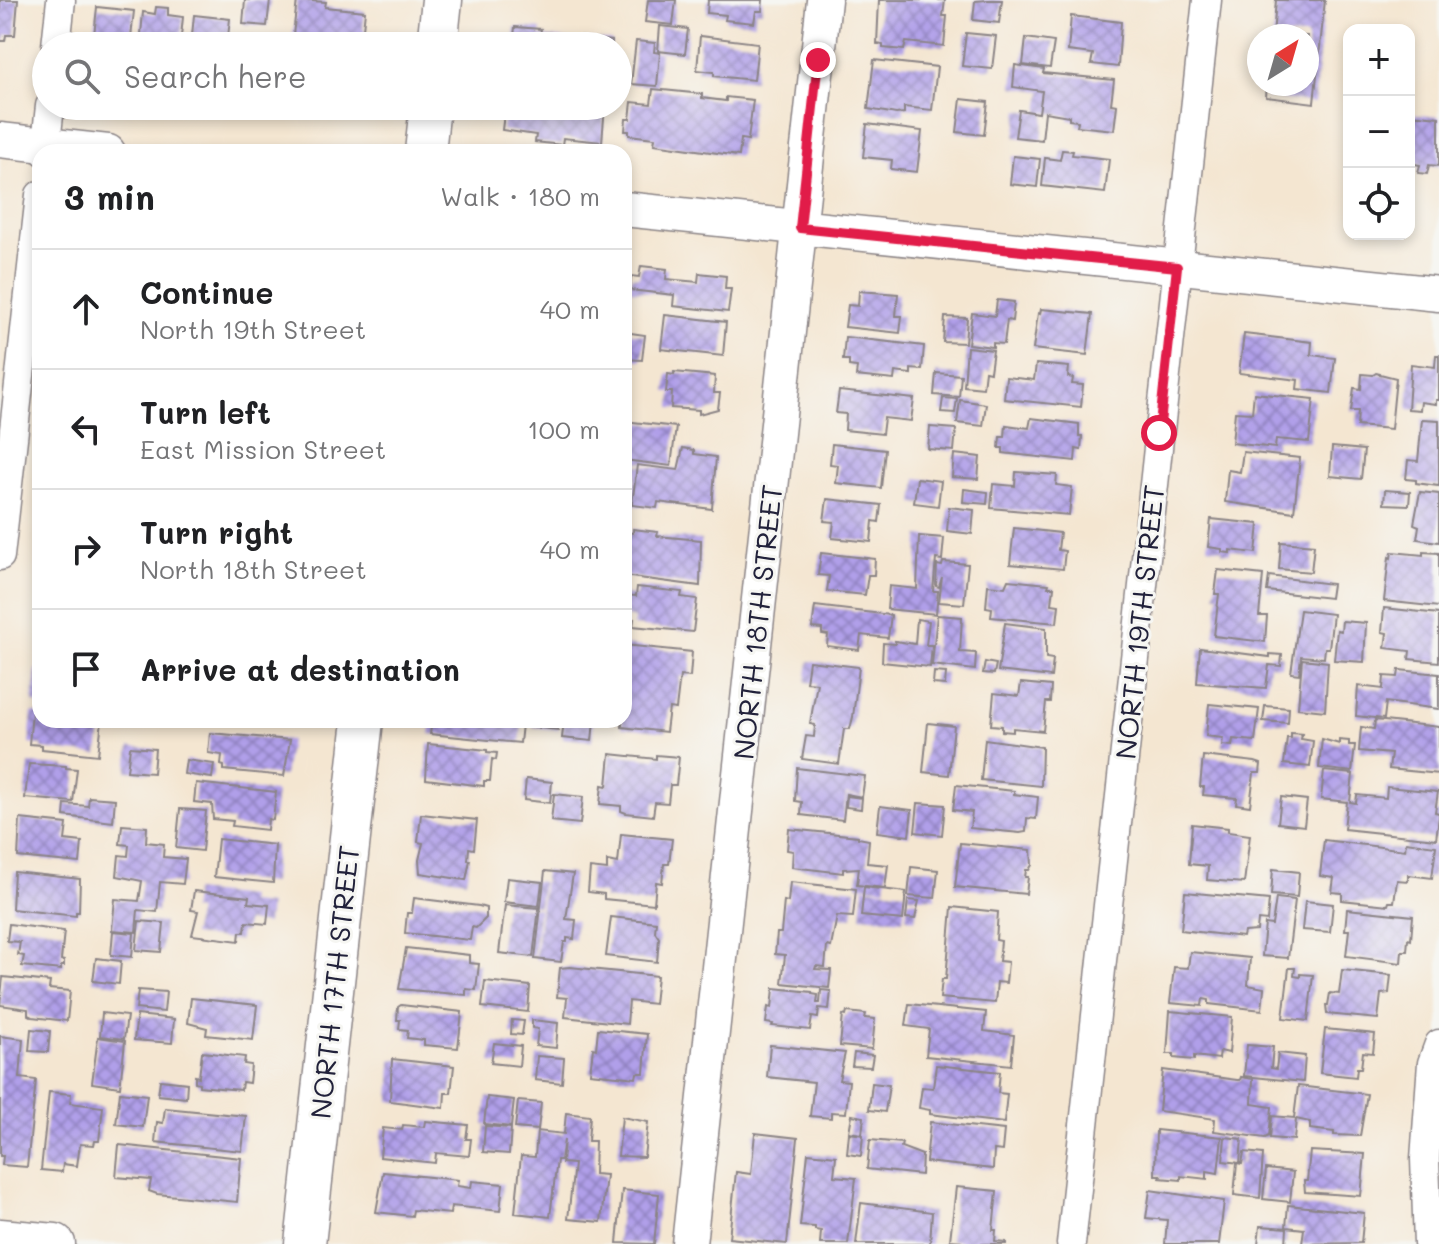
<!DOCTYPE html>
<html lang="en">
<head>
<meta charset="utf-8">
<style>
  :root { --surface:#fff; --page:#f2f2f2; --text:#202124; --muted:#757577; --line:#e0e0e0 }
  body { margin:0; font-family:Mali,sans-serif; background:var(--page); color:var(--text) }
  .controls { position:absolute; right:24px; top:24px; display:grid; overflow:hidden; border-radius:16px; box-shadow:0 4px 12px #0003 }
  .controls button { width:72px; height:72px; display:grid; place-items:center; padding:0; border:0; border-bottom:2px solid var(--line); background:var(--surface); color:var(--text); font:40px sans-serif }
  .compass { position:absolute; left:1247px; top:24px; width:72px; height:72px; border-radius:50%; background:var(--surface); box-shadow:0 4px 12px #0003; rotate:37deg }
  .stop { position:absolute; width:24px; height:24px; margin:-18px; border:6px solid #e11d48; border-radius:50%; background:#fff }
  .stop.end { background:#e11d48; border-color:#fff; box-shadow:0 2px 8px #0008 }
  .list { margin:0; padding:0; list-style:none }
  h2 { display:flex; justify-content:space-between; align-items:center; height:104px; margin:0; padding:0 32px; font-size:34px }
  h2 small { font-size:26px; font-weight:400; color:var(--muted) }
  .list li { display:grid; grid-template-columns:52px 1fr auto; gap:24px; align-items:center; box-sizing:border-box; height:120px; padding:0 32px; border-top:2px solid var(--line) }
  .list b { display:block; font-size:30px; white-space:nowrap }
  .list p { margin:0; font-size:26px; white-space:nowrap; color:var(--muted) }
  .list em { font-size:26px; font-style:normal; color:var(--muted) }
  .icon { flex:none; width:44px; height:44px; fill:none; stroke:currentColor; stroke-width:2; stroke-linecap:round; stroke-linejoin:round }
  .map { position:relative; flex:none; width:1439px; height:1244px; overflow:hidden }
  .search { position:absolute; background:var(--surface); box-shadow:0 4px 12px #0003; left:32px; top:32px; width:600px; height:88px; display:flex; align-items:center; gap:20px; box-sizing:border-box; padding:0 28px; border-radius:44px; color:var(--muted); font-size:30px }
  .panel { position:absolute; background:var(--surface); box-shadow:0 4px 12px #0003; left:32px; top:144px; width:600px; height:584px; border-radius:24px }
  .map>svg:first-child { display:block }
  .building { fill:url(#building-cross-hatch) }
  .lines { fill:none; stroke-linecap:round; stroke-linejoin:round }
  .minor-casing { stroke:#8b8486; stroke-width:31 }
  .tertiary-casing { stroke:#8b8486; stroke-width:37 }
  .secondary-casing { stroke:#8b8486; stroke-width:43 }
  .minor { stroke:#fff; stroke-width:28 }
  .tertiary { stroke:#fff; stroke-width:34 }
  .secondary { stroke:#fff; stroke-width:40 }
  .route { stroke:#e11d48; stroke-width:10 }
  .labels { text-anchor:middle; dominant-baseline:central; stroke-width:6; stroke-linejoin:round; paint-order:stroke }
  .street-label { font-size:28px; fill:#22223b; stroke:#f6f6f2 }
</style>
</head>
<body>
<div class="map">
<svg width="1439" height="1244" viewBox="0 0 1439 1244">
  <defs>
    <pattern id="building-cross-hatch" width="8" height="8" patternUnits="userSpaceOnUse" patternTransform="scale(2)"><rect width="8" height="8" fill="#b09fe9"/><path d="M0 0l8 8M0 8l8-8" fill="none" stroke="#8f81be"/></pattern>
  </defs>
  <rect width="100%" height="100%" fill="#f6f6f2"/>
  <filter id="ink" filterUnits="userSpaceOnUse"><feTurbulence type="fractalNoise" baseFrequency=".0125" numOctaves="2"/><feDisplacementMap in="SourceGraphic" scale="16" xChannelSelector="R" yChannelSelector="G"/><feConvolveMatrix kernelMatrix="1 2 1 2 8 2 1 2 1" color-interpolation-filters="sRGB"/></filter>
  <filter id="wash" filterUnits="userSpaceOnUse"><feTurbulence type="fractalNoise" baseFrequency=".006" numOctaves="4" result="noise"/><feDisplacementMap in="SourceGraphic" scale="32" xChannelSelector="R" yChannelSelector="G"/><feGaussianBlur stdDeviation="1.8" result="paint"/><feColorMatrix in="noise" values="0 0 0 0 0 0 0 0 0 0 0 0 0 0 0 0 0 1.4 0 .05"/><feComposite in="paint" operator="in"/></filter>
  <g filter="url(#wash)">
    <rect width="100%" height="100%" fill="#f4e6d1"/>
    <g id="blocks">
      <g class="building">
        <path d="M 0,0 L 18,0 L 15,35 L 6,35 L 5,41 L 0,41 Z"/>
        <path d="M 245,0 L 270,0 L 267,26 L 243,24 Z"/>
        <path d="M 297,0 L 326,2 L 325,7 L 365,11 L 363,29 L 366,33 L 366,41 L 361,46 L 292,44 Z"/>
        <path d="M 648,0 L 676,0 L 673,25 L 645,22 Z"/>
        <path d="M 708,0 L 763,0 L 762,11 L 756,11 L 754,23 L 725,20 L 726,15 L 707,13 Z"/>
        <path d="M 879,0 L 945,0 L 943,16 L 947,16 L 944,46 L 906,42 L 904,50 L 883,48 L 883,45 L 877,44 Z"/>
        <path d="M 987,0 L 1002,0 L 999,23 L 973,20 L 975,1 Z"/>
        <path d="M 1276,0 L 1325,0 L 1314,103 L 1266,97 L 1267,84 L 1307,84 L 1307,36 L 1273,36 Z"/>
        <path d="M 97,7 L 134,11 L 130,46 L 93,45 Z"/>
        <path d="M 156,7 L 168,8 L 168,15 L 183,17 L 180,46 L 140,46 L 143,12 L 155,14 Z"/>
        <path d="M 194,15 L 230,19 L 227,46 L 191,46 Z"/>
        <path d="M 1071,16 L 1121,22 L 1118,67 L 1091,64 L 1093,54 L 1068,51 Z"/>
        <path d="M 660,26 L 688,29 L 685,54 L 658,51 Z"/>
        <path d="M 515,27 L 541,29 L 540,36 L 584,41 L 584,38 L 612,41 L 612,46 L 513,46 Z"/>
        <path d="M 966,33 L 996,36 L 992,69 L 962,66 Z"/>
        <path d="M 700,36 L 758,43 L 754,80 L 714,76 L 714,72 L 697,70 Z"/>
        <path d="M 1026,38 L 1054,42 L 1050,68 L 1023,65 Z"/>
        <path d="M 636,41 L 655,43 L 654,52 L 660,53 L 657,86 L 631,84 Z"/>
        <path d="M 874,60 L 937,67 L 932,110 L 904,107 L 904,113 L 896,114 L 868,109 Z"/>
        <path d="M 1015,65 L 1044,69 L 1043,73 L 1114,80 L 1111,104 L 1117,105 L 1114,130 L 1077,126 L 1078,121 L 1069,120 L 1069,116 L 1045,112 L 1042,140 L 1015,137 L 1019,110 L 1039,113 L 1042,91 L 1013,87 Z"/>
        <path d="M 653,89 L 702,94 L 702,98 L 726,101 L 726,97 L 753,100 L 748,140 L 741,139 L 739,156 L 654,144 L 655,138 L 629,135 L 629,131 L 625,131 L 626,119 L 630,119 L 632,102 L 651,104 Z"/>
        <path d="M 961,99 L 988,102 L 984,135 L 957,132 Z"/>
        <path d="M 284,106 L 356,106 L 355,111 L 328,108 L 327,113 L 284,108 Z"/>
        <path d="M 505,106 L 605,106 L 602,142 L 563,138 L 562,145 L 535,142 L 536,135 L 502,130 Z"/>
        <path d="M 1409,114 L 1439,117 L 1439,166 L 1429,165 L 1427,174 L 1418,173 L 1420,165 L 1409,163 Z"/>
        <path d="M 867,124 L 922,131 L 917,172 L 891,169 L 892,160 L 863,157 Z"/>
        <path d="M 1062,150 L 1073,151 L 1072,155 L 1109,159 L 1105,193 L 1042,186 L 1045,158 L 1060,160 Z"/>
        <path d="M 1013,156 L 1040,159 L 1037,187 L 1010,184 Z"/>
        <path d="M 641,266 L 667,269 L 666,279 L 698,282 L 699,273 L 726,276 L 725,289 L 731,289 L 728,312 L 673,306 L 674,295 L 630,290 L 631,276 L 639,277 Z"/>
        <path d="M 859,291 L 898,294 L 896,316 L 902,316 L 900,333 L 845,327 L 848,305 L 858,306 Z"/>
        <path d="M 997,300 L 1014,302 L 1012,321 L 1007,320 L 1004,344 L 993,343 L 993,347 L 968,344 L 972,313 L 995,316 Z"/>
        <path d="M 1041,309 L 1092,314 L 1087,355 L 1033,349 L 1038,313 L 1040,314 Z"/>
        <path d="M 665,315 L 726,322 L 723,356 L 661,349 Z"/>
        <path d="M 945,317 L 967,318 L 965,343 L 943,342 Z"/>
        <path d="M 624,332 L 645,335 L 642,360 L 624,359 Z"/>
        <path d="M 1244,334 L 1312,342 L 1311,355 L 1335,358 L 1331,393 L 1297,389 L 1298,380 L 1239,373 Z"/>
        <path d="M 845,337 L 924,346 L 922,370 L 911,369 L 911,374 L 895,372 L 894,380 L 856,376 L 857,367 L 849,366 L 849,360 L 843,360 Z"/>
        <path d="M 967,347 L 993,350 L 990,372 L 985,371 L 983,388 L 964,386 Z"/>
        <path d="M 1436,355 L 1439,355 L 1439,400 L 1436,400 L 1436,404 L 1421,402 L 1420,410 L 1408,409 L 1411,364 L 1435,367 Z"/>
        <path d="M 1036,364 L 1069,367 L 1068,377 L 1073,378 L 1072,384 L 1083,385 L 1081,407 L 1004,399 L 1006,377 L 1034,380 Z"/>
        <path d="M 674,372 L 715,376 L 714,393 L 720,393 L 718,409 L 699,414 L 699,410 L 671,408 L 672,392 L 666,392 L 668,374 L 674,375 Z"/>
        <path d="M 936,373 L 961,375 L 959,397 L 934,395 Z"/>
        <path d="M 1376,373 L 1396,378 L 1391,429 L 1357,426 L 1358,411 L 1351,411 L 1354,388 L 1361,389 L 1362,374 L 1373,375 Z"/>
        <path d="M 624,388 L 631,389 L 629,416 L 624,416 Z"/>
        <path d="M 839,391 L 914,399 L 911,421 L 884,418 L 882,434 L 845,430 L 846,414 L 836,413 Z"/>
        <path d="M 1254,393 L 1314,399 L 1309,442 L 1276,439 L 1275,448 L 1232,443 L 1235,412 L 1252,413 Z"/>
        <path d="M 943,398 L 957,399 L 955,413 L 941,412 Z"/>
        <path d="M 960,400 L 986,404 L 983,426 L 957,423 Z"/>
        <path d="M 1031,418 L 1079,424 L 1079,436 L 1082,436 L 1081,450 L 1076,449 L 1075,461 L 1003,453 L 1003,448 L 999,448 L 1000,437 L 1005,437 L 1006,425 L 1029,428 Z"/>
        <path d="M 1422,419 L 1439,420 L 1439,486 L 1416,483 L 1416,480 L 1406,479 L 1408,460 L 1418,461 Z"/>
        <path d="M 624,421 L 676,427 L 671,466 L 624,460 Z"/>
        <path d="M 930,427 L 956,429 L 954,451 L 928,449 Z"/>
        <path d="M 832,444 L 885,450 L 881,488 L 836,483 L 838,465 L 830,464 Z"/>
        <path d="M 1332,447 L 1364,450 L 1361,479 L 1330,476 Z"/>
        <path d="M 683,448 L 694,450 L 694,454 L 716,457 L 712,509 L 658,502 L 657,508 L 632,505 L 637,465 L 678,470 Z"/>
        <path d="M 1243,452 L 1300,458 L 1294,512 L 1225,502 L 1228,470 L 1240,472 Z"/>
        <path d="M 954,454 L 980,457 L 978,479 L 952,477 Z"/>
        <path d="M 1016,472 L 1057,475 L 1056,485 L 1072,487 L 1069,515 L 991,508 L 993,484 L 1015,486 Z"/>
        <path d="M 917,478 L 941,481 L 938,506 L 914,503 Z"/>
        <path d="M 964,489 L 988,492 L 987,504 L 963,502 Z"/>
        <path d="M 1385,490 L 1410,492 L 1409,505 L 1384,504 Z"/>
        <path d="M 1420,492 L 1439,494 L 1439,542 L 1417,539 L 1419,526 L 1414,524 Z"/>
        <path d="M 827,499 L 881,505 L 879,522 L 873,521 L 871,542 L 832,538 L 834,522 L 824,521 Z"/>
        <path d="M 949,507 L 974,510 L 972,534 L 947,531 Z"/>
        <path d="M 1211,519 L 1259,524 L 1256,553 L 1230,550 L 1230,553 L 1222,552 L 1222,549 L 1208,547 Z"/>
        <path d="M 1014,528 L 1060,533 L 1058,550 L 1065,551 L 1063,569 L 1010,564 Z"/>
        <path d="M 633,529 L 658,532 L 657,536 L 701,540 L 700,586 L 624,576 L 624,532 L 633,533 Z"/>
        <path d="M 919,536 L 944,538 L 942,560 L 936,559 L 933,591 L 938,591 L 936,614 L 887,609 L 889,586 L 917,589 Z"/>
        <path d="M 1281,542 L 1314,545 L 1311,572 L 1279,569 Z"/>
        <path d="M 1392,552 L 1423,555 L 1423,552 L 1439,553 L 1439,607 L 1384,601 L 1389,557 L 1391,558 Z"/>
        <path d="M 821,553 L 875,559 L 874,575 L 868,575 L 865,595 L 827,591 L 829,576 L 818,575 Z"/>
        <path d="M 943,562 L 968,564 L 964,604 L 939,602 L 942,577 L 939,587 L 936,586 L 937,565 L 942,566 Z"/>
        <path d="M 1218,570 L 1263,575 L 1259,616 L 1267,616 L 1265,642 L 1214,636 L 1219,594 L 1215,594 Z"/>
        <path d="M 1269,576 L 1332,584 L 1330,598 L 1267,591 Z"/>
        <path d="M 1008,580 L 1049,584 L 1048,587 L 1054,587 L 1052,604 L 1059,605 L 1057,623 L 991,617 L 992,608 L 986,607 L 988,585 L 1005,587 Z"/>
        <path d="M 637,587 L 682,592 L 681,597 L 697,599 L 693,632 L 633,626 L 634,619 L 624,616 L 624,595 L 636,596 Z"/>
        <path d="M 815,606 L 891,615 L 888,638 L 861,635 L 859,650 L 827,646 L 828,635 L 822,634 L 822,629 L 812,628 Z"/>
        <path d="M 1384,608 L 1439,614 L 1439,662 L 1409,659 L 1410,651 L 1385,648 L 1387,633 L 1382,632 Z"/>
        <path d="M 1300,610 L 1333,614 L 1329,648 L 1325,648 L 1324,658 L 1301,656 L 1299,674 L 1291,673 Z"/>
        <path d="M 937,615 L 962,617 L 960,652 L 976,653 L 975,670 L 932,665 Z"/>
        <path d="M 917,619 L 929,621 L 926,645 L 932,645 L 930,667 L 882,662 L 883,643 L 895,644 L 895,641 L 915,644 Z"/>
        <path d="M 1342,621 L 1366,623 L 1364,662 L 1334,660 L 1337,630 L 1341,631 Z"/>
        <path d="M 1005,623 L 1046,628 L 1046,658 L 1053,659 L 1051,677 L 998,671 Z"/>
        <path d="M 624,645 L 692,652 L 690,677 L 680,676 L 676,709 L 669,708 L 666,732 L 622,727 Z"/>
        <path d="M 1200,648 L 1270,657 L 1270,654 L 1282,655 L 1281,666 L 1269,665 L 1266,688 L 1197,683 Z"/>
        <path d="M 1302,659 L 1328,662 L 1325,711 L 1298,708 Z"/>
        <path d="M 809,661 L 859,667 L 853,717 L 850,729 L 844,729 L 839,764 L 802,759 L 806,736 L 814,737 L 815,725 L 810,724 L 817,683 L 806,682 Z"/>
        <path d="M 985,662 L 996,664 L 994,674 L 983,673 Z"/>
        <path d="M 36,669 L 40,669 L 40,704 L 33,703 Z"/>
        <path d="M 1399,670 L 1439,674 L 1439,709 L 1386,702 L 1384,719 L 1356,716 L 1358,686 L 1383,689 L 1384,676 L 1398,677 Z"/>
        <path d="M 934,672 L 946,673 L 945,685 L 933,684 Z"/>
        <path d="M 1021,683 L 1051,686 L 1050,702 L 1046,702 L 1043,731 L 1013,728 L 1013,732 L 1002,731 L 1002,726 L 991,725 L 994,693 L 1019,696 Z"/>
        <path d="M 1209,704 L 1259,709 L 1255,741 L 1233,739 L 1232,746 L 1222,745 L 1223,738 L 1206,736 Z"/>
        <path d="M 1265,706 L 1289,708 L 1288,723 L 1263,721 Z"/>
        <path d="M 32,713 L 40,713 L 40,720 L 102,720 L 98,755 L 42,749 L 42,745 L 29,744 Z"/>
        <path d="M 498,720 L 522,724 L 520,743 L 430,734 L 432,720 Z"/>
        <path d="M 533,720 L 559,720 L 558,730 L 533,727 Z"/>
        <path d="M 564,720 L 594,720 L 592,741 L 562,738 Z"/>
        <path d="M 1375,720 L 1439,727 L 1439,774 L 1389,769 L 1391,754 L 1359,751 L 1361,727 L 1374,729 Z"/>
        <path d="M 928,723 L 954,726 L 949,775 L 923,772 Z"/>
        <path d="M 210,733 L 290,740 L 284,776 L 224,770 L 224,766 L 221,765 L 222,755 L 208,753 Z"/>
        <path d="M 1291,733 L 1302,734 L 1301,739 L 1313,741 L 1310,767 L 1284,764 L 1287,738 L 1291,738 Z"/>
        <path d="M 985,739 L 1042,747 L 1041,786 L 981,780 Z"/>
        <path d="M 1322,739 L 1339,744 L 1339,740 L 1349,741 L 1349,745 L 1355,745 L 1352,772 L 1319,768 Z"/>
        <path d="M 428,744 L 487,750 L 487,752 L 497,753 L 496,760 L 492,759 L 490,781 L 484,781 L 484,786 L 426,779 Z"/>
        <path d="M 130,747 L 155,749 L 153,773 L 127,771 Z"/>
        <path d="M 610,754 L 656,759 L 656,755 L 679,757 L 676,785 L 670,785 L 668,803 L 655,802 L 653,816 L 626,813 L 621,811 L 621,806 L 600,804 L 602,785 L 607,786 Z"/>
        <path d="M 1203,756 L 1255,762 L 1261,764 L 1260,773 L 1254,773 L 1250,806 L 1236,804 L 1237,798 L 1203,795 L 1204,787 L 1200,787 Z"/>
        <path d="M 186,760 L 214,764 L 212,778 L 184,774 Z"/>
        <path d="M 29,764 L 66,766 L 66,768 L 77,769 L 73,802 L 25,798 Z"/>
        <path d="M 797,768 L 865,776 L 862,797 L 846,794 L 843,820 L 801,815 L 802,802 L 795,801 Z"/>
        <path d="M 1324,771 L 1353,774 L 1350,802 L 1356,803 L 1357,795 L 1386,798 L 1387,787 L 1438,792 L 1435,812 L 1439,813 L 1439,817 L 1436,839 L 1344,829 L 1347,802 L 1321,799 Z"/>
        <path d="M 526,779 L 552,782 L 550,803 L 524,800 Z"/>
        <path d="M 196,783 L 276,792 L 273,820 L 268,819 L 267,830 L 232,826 L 233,821 L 213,819 L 212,804 L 194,802 Z"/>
        <path d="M 956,785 L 1014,791 L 1014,794 L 1038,797 L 1036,819 L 1027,818 L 1026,832 L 1020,833 L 970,828 L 972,812 L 953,810 Z"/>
        <path d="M 554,794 L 583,797 L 580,824 L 551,821 Z"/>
        <path d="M 847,796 L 862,798 L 861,809 L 846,807 Z"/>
        <path d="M 89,797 L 115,799 L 113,822 L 64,816 L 65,804 L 88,806 Z"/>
        <path d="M 1281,797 L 1307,800 L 1304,826 L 1278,823 Z"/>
        <path d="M 918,803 L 945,805 L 942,835 L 915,832 Z"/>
        <path d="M 880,806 L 912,810 L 909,836 L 877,832 Z"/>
        <path d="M 180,809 L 206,811 L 202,851 L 176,848 Z"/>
        <path d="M 421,814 L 477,820 L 474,849 L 469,848 L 468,860 L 470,860 L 466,880 L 420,873 L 419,860 L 423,843 L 418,842 Z"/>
        <path d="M 20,819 L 67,824 L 65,840 L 82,842 L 80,863 L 18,857 Z"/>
        <path d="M 1192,824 L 1228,828 L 1228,832 L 1250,835 L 1244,883 L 1207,880 L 1208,866 L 1189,864 Z"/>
        <path d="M 122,825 L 147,827 L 146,842 L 164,844 L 163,857 L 186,859 L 183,884 L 160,882 L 157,912 L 138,910 L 136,932 L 112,930 L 115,899 L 139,901 L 142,881 L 117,876 L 119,855 L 128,856 L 129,845 L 120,844 Z"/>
        <path d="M 789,829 L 858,836 L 858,838 L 869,840 L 867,863 L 888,865 L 885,888 L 857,885 L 859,868 L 843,869 L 843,873 L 792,867 L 793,851 L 787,850 Z"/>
        <path d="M 621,834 L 672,839 L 669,864 L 664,864 L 662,883 L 656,882 L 654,904 L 604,899 L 604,894 L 588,892 L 590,868 L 607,870 L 607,861 L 618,863 Z"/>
        <path d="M 218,839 L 275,845 L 273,883 L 214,877 Z"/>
        <path d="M 1324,840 L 1405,850 L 1406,842 L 1436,846 L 1432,878 L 1408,875 L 1408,881 L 1397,880 L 1394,902 L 1389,902 L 1388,905 L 1342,900 L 1342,893 L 1332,892 L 1334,878 L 1320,876 Z"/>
        <path d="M 960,843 L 1031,850 L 1032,865 L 1029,870 L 1026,870 L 1025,877 L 1028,877 L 1026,894 L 955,887 Z"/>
        <path d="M 911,867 L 938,870 L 935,898 L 908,896 Z"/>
        <path d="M 1273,869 L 1299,872 L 1297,897 L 1271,895 Z"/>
        <path d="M 545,871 L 573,874 L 566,919 L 576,920 L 574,939 L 567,938 L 567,942 L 564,942 L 561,962 L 535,959 Z"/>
        <path d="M 14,872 L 80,879 L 79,912 L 76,912 L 76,916 L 12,909 Z"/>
        <path d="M 507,878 L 542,882 L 539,906 L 504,902 Z"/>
        <path d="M 790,882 L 856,889 L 853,917 L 837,916 L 831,947 L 827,946 L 825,967 L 816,966 L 815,969 L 831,970 L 829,988 L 782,983 L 785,955 L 775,954 L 777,933 L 781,933 L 784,901 L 788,902 Z"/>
        <path d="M 864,887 L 906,892 L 903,920 L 861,916 Z"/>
        <path d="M 194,891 L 249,897 L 248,903 L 269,905 L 267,924 L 246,922 L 245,932 L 240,932 L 239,941 L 192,935 L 198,911 L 191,910 Z"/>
        <path d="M 1185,892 L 1269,900 L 1267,921 L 1258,920 L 1257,931 L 1244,932 L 1243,937 L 1181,930 Z"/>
        <path d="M 414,898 L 479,906 L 486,908 L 486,918 L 476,928 L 472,927 L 470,940 L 405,933 L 407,913 L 412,913 Z"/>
        <path d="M 1276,898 L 1295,900 L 1288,958 L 1262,956 L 1265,924 L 1272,925 Z"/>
        <path d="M 908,900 L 919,901 L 915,919 L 906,918 Z"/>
        <path d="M 1305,901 L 1333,904 L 1330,932 L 1302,930 Z"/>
        <path d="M 505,905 L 539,908 L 533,957 L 499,953 Z"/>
        <path d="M 952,907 L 998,912 L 996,940 L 1001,941 L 999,961 L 1008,962 L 1006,983 L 997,982 L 995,1003 L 940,998 L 942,979 L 946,979 Z"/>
        <path d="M 1347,909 L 1413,916 L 1411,940 L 1408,939 L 1407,951 L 1402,951 L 1401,963 L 1346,956 L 1349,930 L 1345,930 Z"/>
        <path d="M 611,917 L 656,922 L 655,932 L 659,938 L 657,962 L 606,956 Z"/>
        <path d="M 139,921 L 164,923 L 161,952 L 136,950 Z"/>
        <path d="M 9,924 L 64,931 L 61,960 L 64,961 L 64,966 L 61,966 L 61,970 L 22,966 L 24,956 L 18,955 L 20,942 L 7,941 Z"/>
        <path d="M 113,931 L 134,933 L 132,957 L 111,955 Z"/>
        <path d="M 406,948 L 469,955 L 469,963 L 479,964 L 476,990 L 466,989 L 466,995 L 399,989 Z"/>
        <path d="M 1190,952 L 1250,958 L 1248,985 L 1264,988 L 1262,1010 L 1209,1004 L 1209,1000 L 1203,999 L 1202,1006 L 1170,1003 L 1174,967 L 1188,968 Z"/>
        <path d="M 96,958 L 121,961 L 119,984 L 93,981 Z"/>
        <path d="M 570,967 L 657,976 L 654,1004 L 629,1001 L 627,1024 L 565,1017 L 567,998 L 557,997 L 560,968 Z"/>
        <path d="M 1289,968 L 1295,968 L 1294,976 L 1300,977 L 1300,974 L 1313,975 L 1308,1021 L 1283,1018 Z"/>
        <path d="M 1342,970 L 1391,975 L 1389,993 L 1381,994 L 1378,1019 L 1327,1014 L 1326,1005 L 1328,1005 L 1330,993 L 1339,994 Z"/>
        <path d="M 3,977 L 50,982 L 49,989 L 70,991 L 67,1021 L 32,1017 L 28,1015 L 28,1009 L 0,1005 Z"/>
        <path d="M 485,981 L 530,986 L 528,1012 L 482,1007 Z"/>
        <path d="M 774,988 L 812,992 L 812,994 L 818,995 L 817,1003 L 820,1003 L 821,990 L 831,991 L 829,1009 L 819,1008 L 818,1018 L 812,1017 L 810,1030 L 772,1026 L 773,1024 L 766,1023 L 768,1007 L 772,1008 Z"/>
        <path d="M 138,990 L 166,992 L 164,1012 L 136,1009 Z"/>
        <path d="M 191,998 L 257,1005 L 253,1040 L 206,1035 L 207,1028 L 188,1023 Z"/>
        <path d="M 909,1004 L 986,1012 L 984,1031 L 1014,1035 L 1011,1065 L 926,1056 L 929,1029 L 906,1026 Z"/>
        <path d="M 401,1005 L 462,1012 L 458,1048 L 424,1045 L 424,1040 L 407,1038 L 408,1030 L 399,1029 L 400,1020 L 397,1020 L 398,1007 Z"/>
        <path d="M 1170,1011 L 1232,1017 L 1229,1053 L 1220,1051 L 1219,1059 L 1194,1056 L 1194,1060 L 1174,1058 L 1174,1054 L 1167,1054 Z"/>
        <path d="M 847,1012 L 866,1014 L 865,1018 L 875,1019 L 872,1049 L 840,1046 L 843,1015 L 846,1016 Z"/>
        <path d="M 102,1013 L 127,1016 L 124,1039 L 100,1036 Z"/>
        <path d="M 137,1015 L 174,1019 L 172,1043 L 134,1040 Z"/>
        <path d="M 512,1020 L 524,1021 L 522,1035 L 511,1034 Z"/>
        <path d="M 532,1020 L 558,1023 L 556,1048 L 536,1046 L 538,1029 L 532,1028 Z"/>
        <path d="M 31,1029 L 50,1031 L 48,1052 L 29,1051 Z"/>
        <path d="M 598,1029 L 647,1034 L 644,1073 L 637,1073 L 636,1078 L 590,1073 L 593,1048 L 596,1049 Z"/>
        <path d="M 1325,1029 L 1375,1034 L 1373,1053 L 1363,1052 L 1361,1068 L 1357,1068 L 1356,1077 L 1320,1073 Z"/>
        <path d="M 0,1036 L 23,1039 L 20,1078 L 36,1080 L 27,1167 L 2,1165 L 3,1156 L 0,1156 Z"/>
        <path d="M 98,1037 L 125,1041 L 120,1087 L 92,1083 Z"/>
        <path d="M 494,1043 L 521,1046 L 519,1066 L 491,1063 Z"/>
        <path d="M 770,1045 L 845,1053 L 839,1080 L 849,1081 L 846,1113 L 831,1112 L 831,1118 L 810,1116 L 814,1082 L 767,1077 Z"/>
        <path d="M 1247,1045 L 1273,1047 L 1271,1068 L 1276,1069 L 1278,1053 L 1305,1056 L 1303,1082 L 1244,1076 Z"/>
        <path d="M 202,1052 L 245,1057 L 244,1064 L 251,1065 L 249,1083 L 242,1082 L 241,1090 L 199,1086 L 199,1083 L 195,1082 L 195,1076 L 199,1077 Z"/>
        <path d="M 854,1053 L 873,1055 L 871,1067 L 852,1066 Z"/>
        <path d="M 537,1056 L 564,1058 L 562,1083 L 535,1080 Z"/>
        <path d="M 392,1059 L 454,1066 L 451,1093 L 445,1093 L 444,1108 L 390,1101 Z"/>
        <path d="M 936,1065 L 1000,1072 L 998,1093 L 1007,1094 L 1004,1123 L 930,1114 L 930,1110 L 919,1108 L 922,1087 L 933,1088 Z"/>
        <path d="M 1163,1070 L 1237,1080 L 1240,1080 L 1241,1077 L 1253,1079 L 1252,1104 L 1272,1107 L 1269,1136 L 1265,1138 L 1214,1131 L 1215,1119 L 1159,1111 Z"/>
        <path d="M 160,1080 L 187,1083 L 186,1098 L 158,1095 Z"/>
        <path d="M 872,1083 L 889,1085 L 885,1112 L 869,1110 Z"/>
        <path d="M 1298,1086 L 1367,1094 L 1360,1136 L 1334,1135 L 1334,1132 L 1310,1129 L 1310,1122 L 1296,1119 L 1294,1140 L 1270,1138 L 1272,1116 L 1294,1118 Z"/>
        <path d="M 49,1092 L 71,1094 L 70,1103 L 103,1107 L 99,1141 L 95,1141 L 94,1145 L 80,1144 L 77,1166 L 63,1164 L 62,1172 L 41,1170 Z"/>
        <path d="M 120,1092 L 147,1095 L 143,1127 L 116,1124 Z"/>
        <path d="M 487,1097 L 514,1100 L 511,1127 L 484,1124 Z"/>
        <path d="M 518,1101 L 541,1103 L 538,1130 L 515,1128 Z"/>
        <path d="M 165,1108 L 246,1116 L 242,1151 L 155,1142 L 157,1122 L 163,1123 Z"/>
        <path d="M 566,1113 L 590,1116 L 588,1141 L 595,1141 L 594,1174 L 606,1175 L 601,1222 L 568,1219 L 574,1164 L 562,1163 L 564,1140 L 561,1160 L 557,1160 L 550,1217 L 515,1213 L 521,1156 L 535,1157 L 537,1131 L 564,1134 Z"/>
        <path d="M 852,1115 L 864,1117 L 862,1134 L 849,1132 Z"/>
        <path d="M 622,1117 L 648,1122 L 644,1157 L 618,1156 Z"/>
        <path d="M 425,1121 L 468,1125 L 466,1139 L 471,1139 L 469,1156 L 436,1153 L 435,1163 L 380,1157 L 383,1128 L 402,1130 L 403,1125 L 424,1127 Z"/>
        <path d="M 930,1122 L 1004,1130 L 1002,1151 L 994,1150 L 993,1169 L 926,1162 Z"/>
        <path d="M 485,1126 L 511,1128 L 509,1154 L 483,1152 Z"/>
        <path d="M 1156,1130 L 1222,1137 L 1218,1173 L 1207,1171 L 1207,1179 L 1181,1176 L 1181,1180 L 1160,1178 L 1161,1175 L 1155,1175 Z"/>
        <path d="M 755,1133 L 798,1138 L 787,1244 L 729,1238 L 736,1172 L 751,1174 Z"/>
        <path d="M 849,1133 L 863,1135 L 861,1156 L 847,1154 Z"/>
        <path d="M 1225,1137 L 1242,1139 L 1240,1163 L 1223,1161 Z"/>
        <path d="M 870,1140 L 902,1143 L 901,1147 L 922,1155 L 921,1175 L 867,1169 Z"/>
        <path d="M 119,1145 L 241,1158 L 237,1202 L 157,1194 L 149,1191 L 151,1180 L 116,1177 Z"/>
        <path d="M 1310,1151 L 1365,1154 L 1361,1196 L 1305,1192 L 1304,1181 L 1307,1181 Z"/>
        <path d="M 1244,1152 L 1263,1154 L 1260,1198 L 1234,1195 L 1237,1163 L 1242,1164 Z"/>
        <path d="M 808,1153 L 836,1156 L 834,1176 L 856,1178 L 848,1244 L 820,1244 L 821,1231 L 815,1230 L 815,1227 L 800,1226 Z"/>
        <path d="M 1266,1169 L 1293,1172 L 1290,1202 L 1263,1199 Z"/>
        <path d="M 383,1172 L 458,1180 L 457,1186 L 471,1188 L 472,1181 L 503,1184 L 500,1211 L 451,1206 L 450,1214 L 413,1210 L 412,1216 L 376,1212 Z"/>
        <path d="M 956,1187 L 997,1191 L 993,1230 L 996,1230 L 995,1241 L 1006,1242 L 1006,1244 L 961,1244 L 961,1241 L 950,1240 Z"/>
        <path d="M 622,1190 L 659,1194 L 654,1244 L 617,1243 Z"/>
        <path d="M 1150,1190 L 1224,1201 L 1219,1244 L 1165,1244 L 1167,1220 L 1146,1218 Z"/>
        <path d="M 861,1203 L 932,1212 L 930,1244 L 856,1244 Z"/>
        <path d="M 1288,1205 L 1364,1213 L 1361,1243 L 1302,1244 L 1304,1229 L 1286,1227 Z"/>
        <path d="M 1260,1226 L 1287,1228 L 1286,1244 L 1258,1244 Z"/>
      </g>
    </g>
  </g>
  <g filter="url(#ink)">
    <use href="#blocks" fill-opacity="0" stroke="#8b8486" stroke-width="2"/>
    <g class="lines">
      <g class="minor-casing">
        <g id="minor">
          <path d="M 56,46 L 61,0"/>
          <path d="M 45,152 L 50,106"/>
          <path d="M 0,556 L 40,195"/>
          <path d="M 1071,1244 L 1207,0"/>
          <path d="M 1428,1244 L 1425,1159 L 1432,1063 L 1439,1044"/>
        </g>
      </g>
      <g class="tertiary-casing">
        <g id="tertiary">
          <path d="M 0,140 L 108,152"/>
          <path d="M 624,209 L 1439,294"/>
          <path d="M 689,1244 L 824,0"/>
        </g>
      </g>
      <g class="secondary-casing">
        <g id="secondary">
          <path d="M 437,46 L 442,0"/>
          <path d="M 425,152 L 430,106"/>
          <path d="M 0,1239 L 55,1244"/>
          <path d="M 305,1244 L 363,720"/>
        </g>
      </g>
      <use href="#minor" class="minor"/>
      <use href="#tertiary" class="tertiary"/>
      <use href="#secondary" class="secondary"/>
    </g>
  </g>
  <g class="lines" filter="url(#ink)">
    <path class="route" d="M 818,60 L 800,228 L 1177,267 L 1159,433"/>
  </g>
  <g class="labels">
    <g class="street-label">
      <text transform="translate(757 622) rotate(-84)">NORTH 18TH STREET</text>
      <text transform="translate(1139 622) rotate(-84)">NORTH 19TH STREET</text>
      <text transform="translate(334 982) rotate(-84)">NORTH 17TH STREET</text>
    </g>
  </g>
</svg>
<div class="controls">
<button>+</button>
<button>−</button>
<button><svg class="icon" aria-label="locate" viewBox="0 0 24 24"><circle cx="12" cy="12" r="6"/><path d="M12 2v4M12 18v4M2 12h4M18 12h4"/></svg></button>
</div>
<svg class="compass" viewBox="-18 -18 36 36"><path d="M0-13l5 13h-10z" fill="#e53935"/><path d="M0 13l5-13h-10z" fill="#757577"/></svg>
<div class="stop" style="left:1159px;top:433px"></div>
<div class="stop end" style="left:818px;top:60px"></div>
<div class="search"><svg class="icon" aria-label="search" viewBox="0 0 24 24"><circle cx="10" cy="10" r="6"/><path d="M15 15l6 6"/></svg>Search here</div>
<section class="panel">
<h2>3 min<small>Walk · 180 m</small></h2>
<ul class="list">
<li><svg class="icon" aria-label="ahead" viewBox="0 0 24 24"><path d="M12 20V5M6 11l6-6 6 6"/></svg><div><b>Continue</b><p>North 19th Street</p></div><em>40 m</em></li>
<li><svg class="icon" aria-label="left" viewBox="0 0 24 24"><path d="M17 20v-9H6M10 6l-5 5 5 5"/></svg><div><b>Turn left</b><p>East Mission Street</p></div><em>100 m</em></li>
<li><svg class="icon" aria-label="right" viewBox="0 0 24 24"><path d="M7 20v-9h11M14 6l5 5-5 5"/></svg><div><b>Turn right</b><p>North 18th Street</p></div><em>40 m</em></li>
<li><svg class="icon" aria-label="arrive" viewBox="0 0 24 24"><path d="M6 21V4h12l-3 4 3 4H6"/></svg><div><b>Arrive at destination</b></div></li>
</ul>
</section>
</div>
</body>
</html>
